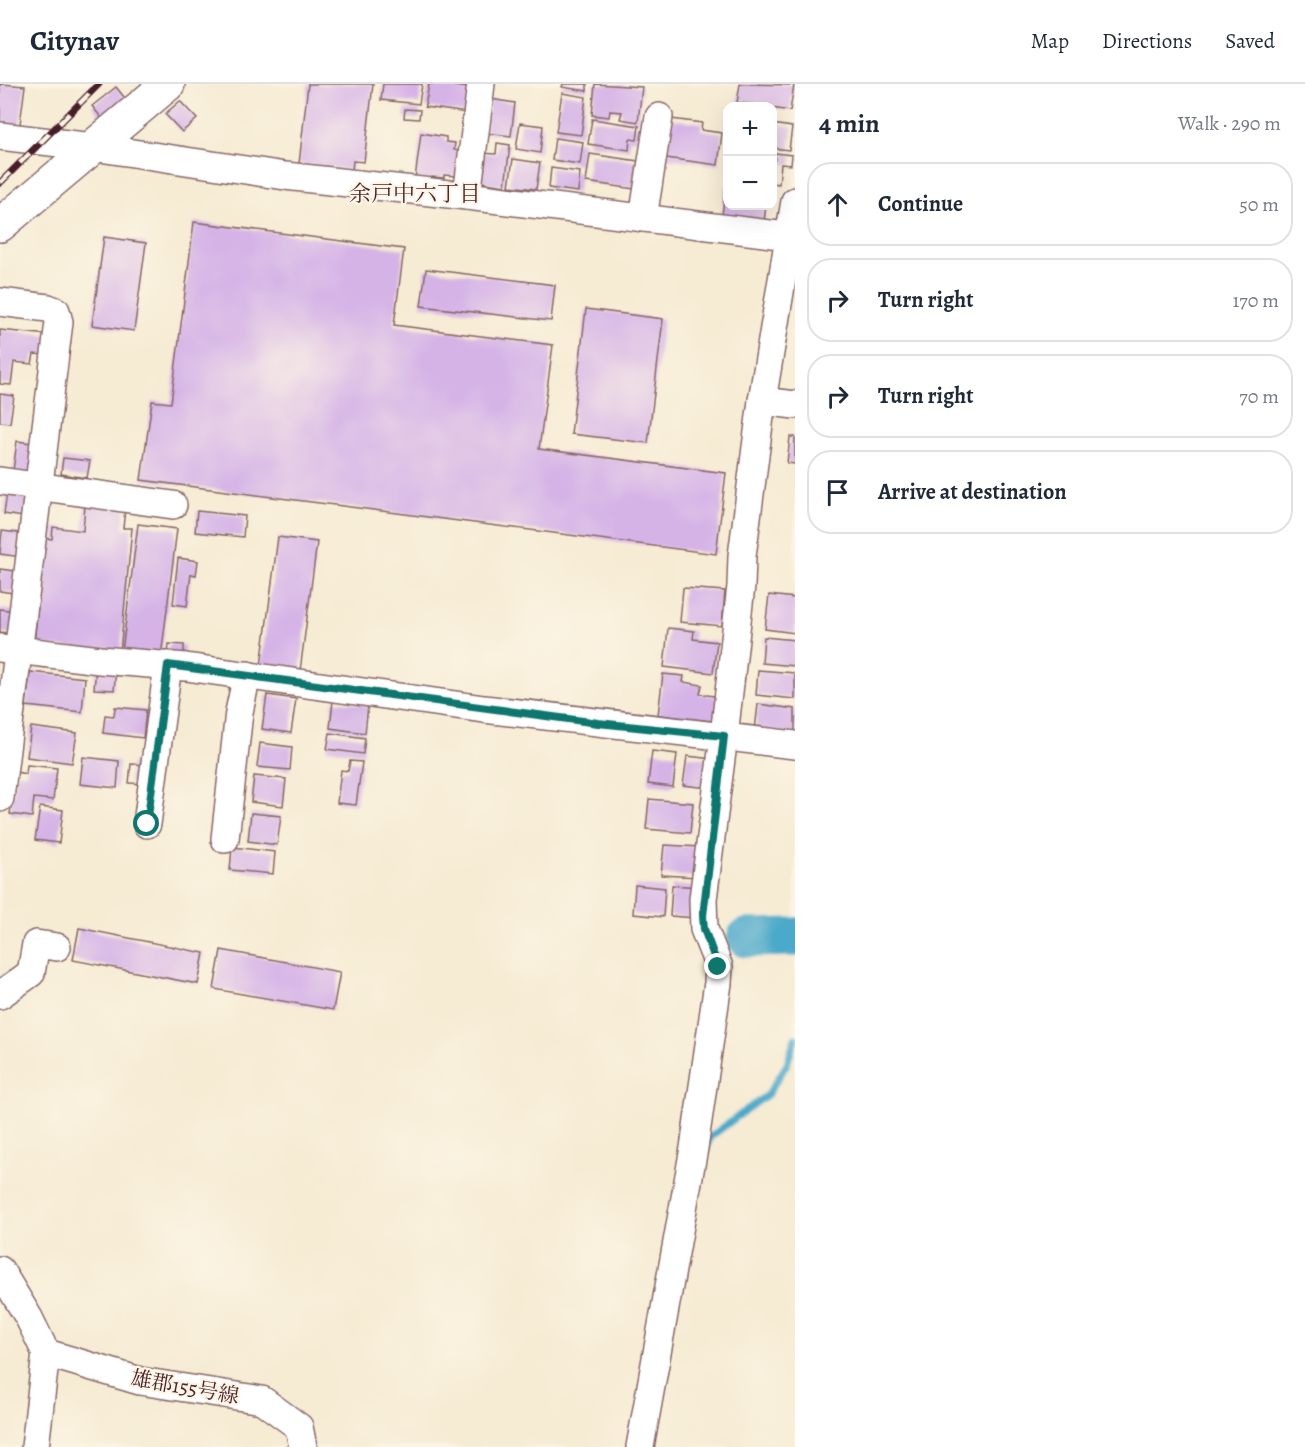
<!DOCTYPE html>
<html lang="en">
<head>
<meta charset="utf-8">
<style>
  :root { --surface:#fff; --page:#f2f2f3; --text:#1f2937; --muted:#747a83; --line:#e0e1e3 }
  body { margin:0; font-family:Alegreya,"Noto Serif JP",serif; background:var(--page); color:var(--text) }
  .controls { position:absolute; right:18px; top:18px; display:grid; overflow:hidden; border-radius:12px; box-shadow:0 6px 24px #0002 }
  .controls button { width:54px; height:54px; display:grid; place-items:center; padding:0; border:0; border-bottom:2px solid var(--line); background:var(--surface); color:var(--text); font:30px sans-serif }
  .stop { position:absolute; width:18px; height:18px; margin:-14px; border:4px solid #0f766e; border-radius:50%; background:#fff }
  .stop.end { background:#0f766e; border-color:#fff; box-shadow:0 2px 6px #0008 }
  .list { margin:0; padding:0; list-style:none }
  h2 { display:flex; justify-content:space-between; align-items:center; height:78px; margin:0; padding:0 24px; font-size:26px }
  h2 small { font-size:20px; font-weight:400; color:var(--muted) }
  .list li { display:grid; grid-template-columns:39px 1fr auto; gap:18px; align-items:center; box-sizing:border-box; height:84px; margin:0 12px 12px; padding:0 12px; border:2px solid var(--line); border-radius:24px }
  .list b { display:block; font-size:22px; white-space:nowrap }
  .list em { font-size:20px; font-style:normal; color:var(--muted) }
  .icon { flex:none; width:33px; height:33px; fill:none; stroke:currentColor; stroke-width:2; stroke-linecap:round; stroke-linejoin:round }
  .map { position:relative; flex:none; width:795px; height:1363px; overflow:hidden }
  header { display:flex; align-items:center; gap:36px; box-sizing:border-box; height:84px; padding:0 30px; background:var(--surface); border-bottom:2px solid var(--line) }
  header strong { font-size:28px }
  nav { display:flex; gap:33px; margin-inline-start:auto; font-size:21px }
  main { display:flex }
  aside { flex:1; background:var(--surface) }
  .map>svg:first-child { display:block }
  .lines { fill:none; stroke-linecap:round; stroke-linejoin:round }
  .stream { stroke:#4ba9ca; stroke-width:7 }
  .river { stroke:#4ba9ca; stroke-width:39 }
  .building { fill:#d5b3e7 }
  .minor-casing { stroke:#866666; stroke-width:30 }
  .major-casing { stroke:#866666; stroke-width:36 }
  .minor { stroke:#fff; stroke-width:27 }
  .major { stroke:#fff; stroke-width:33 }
  .rail-casing { stroke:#4a1f2b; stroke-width:7 }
  .rail { stroke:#fcf5e5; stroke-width:4.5; stroke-dasharray:14; stroke-linecap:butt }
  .route { stroke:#0f766e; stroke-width:8 }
  .labels { text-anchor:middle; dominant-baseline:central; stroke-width:4.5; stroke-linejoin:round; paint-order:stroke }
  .street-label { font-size:21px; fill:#4a1f2b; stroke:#fcf5e5 }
  .neighbourhood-label { font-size:22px; fill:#4a1f2b; stroke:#fcf5e5 }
</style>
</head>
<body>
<header>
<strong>Citynav</strong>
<nav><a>Map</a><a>Directions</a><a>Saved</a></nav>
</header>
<main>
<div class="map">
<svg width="795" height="1363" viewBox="0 0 795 1363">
  <rect width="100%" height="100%" fill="#fcf5e5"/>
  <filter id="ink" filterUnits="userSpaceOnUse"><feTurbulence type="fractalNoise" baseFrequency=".0167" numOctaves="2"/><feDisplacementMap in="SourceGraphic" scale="12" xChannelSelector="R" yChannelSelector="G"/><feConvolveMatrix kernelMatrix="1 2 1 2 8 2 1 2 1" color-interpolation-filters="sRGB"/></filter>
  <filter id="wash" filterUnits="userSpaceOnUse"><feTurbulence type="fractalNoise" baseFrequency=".008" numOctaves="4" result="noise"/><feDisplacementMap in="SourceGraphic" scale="24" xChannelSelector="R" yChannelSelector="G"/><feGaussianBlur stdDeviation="1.35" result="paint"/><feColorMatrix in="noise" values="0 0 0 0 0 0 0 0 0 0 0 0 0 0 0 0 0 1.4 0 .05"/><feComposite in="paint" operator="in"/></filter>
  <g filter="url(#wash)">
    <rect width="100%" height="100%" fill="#f6ebd3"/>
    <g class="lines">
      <path class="stream" d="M 706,1066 L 710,1053 L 768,1010 L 787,980 L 795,954"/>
      <path class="river" d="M 746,854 L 795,853"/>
    </g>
    <g id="blocks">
      <g class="building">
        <path d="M 0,0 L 25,2 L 20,40 L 0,38 Z"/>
        <path d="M 308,0 L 373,0 L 364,78 L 353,77 L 352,86 L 299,80 Z"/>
        <path d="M 383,0 L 422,0 L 419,20 L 381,16 Z"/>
        <path d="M 429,0 L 454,0 L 454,2 L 471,4 L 467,29 L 425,23 Z"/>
        <path d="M 563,0 L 587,0 L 587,7 L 562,3 Z"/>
        <path d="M 595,0 L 642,3 L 638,38 L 620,35 L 622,28 L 610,27 L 609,33 L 592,31 Z"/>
        <path d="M 740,0 L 794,1 L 790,27 L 772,24 L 772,22 L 737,19 Z"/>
        <path d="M 116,3 L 128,18 L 104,37 L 92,22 Z"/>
        <path d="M 562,9 L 586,13 L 581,51 L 556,48 Z"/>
        <path d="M 490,15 L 515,19 L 511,52 L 485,49 Z"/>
        <path d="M 180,17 L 197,35 L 182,48 L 165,30 Z"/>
        <path d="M 405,25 L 420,26 L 419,35 L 404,34 Z"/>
        <path d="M 592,35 L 639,42 L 637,56 L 630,55 L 629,66 L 588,60 Z"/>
        <path d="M 671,35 L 702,39 L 701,46 L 722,49 L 718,81 L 666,74 Z"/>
        <path d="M 520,39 L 543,42 L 540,69 L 516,65 Z"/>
        <path d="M 772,40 L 792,43 L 789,66 L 772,64 Z"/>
        <path d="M 421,49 L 446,53 L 446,58 L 455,59 L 454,66 L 460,67 L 457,92 L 444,91 L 444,94 L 432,93 L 432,97 L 415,95 Z"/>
        <path d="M 555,54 L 583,58 L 580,80 L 552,76 Z"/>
        <path d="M 497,59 L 510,61 L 505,102 L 479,98 L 482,69 L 496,70 Z"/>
        <path d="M 775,69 L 792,71 L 791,81 L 781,80 L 779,100 L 772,99 L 772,76 L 775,76 Z"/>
        <path d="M 590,70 L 645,78 L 641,106 L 586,98 Z"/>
        <path d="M 513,75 L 540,79 L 536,105 L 509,102 Z"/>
        <path d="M 551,84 L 580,88 L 578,108 L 549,104 Z"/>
        <path d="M 726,100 L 728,122 L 766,122 L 764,137 L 722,131 Z"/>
        <path d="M 194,138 L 404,165 L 394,241 L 553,261 L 539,365 L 726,389 L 716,470 L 141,396 L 152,317 L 171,319 Z"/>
        <path d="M 104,153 L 146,159 L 134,247 L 92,241 Z"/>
        <path d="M 426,185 L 555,201 L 551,237 L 421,222 Z"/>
        <path d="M 586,225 L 663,235 L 648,359 L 571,350 Z"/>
        <path d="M 0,246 L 48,251 L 45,271 L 34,270 L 32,280 L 14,278 L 11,301 L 0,300 Z"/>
        <path d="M 0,310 L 14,312 L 10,339 L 0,338 Z"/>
        <path d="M 790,353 L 795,353 L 795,380 L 787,379 Z"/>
        <path d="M 17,357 L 31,359 L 34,390 L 13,387 Z"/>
        <path d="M 63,374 L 90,377 L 87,394 L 61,390 Z"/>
        <path d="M 7,408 L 33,412 L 30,434 L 4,430 Z"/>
        <path d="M 85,421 L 125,425 L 123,444 L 132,444 L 120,569 L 34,560 L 45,454 L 52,455 L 53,443 L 83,447 Z"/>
        <path d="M 197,427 L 245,432 L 243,453 L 195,448 Z"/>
        <path d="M 138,440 L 177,445 L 161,573 L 122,568 Z"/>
        <path d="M 2,447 L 26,450 L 22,473 L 0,470 Z"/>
        <path d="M 278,453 L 317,458 L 300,587 L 261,582 Z"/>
        <path d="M 178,474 L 198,477 L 196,491 L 191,490 L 187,522 L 173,520 Z"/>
        <path d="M 0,485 L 22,488 L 20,510 L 0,507 Z"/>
        <path d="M 683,504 L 725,507 L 722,542 L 680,538 Z"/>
        <path d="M 769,511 L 795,514 L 795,549 L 765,545 Z"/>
        <path d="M 0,525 L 16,527 L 12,550 L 0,548 Z"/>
        <path d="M 668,544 L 694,547 L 693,555 L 717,558 L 713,589 L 664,583 Z"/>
        <path d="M 764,553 L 795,556 L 795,582 L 762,579 Z"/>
        <path d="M 169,560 L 184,561 L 184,572 L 168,571 Z"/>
        <path d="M 96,584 L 116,586 L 114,606 L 94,605 Z"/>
        <path d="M 758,586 L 795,589 L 795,615 L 756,611 Z"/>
        <path d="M 30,588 L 85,594 L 82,628 L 26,622 Z"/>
        <path d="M 663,590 L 684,592 L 683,598 L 702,601 L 700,610 L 720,613 L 717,638 L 658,631 Z"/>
        <path d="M 267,611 L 296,615 L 291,649 L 262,645 Z"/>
        <path d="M 333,617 L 368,621 L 365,649 L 330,644 Z"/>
        <path d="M 758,620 L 795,625 L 795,650 L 755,646 Z"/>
        <path d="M 115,623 L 146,626 L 143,654 L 103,649 L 105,631 L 114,632 Z"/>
        <path d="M 31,643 L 77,649 L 72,679 L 27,673 Z"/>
        <path d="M 330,649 L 365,654 L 363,670 L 327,665 Z"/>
        <path d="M 260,659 L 292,663 L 290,686 L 257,683 Z"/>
        <path d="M 652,667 L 677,670 L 673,703 L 648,700 Z"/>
        <path d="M 687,672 L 712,675 L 708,704 L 683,701 Z"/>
        <path d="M 83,673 L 119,677 L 117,704 L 80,700 Z"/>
        <path d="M 350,677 L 362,678 L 356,721 L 337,719 L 341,686 L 348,687 Z"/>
        <path d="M 131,680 L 147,681 L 145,700 L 129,699 Z"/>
        <path d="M 27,681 L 57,684 L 53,716 L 34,714 L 32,733 L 10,730 L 16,688 L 26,690 Z"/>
        <path d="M 254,692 L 286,695 L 283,722 L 251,718 Z"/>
        <path d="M 649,715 L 693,719 L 690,749 L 646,745 Z"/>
        <path d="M 40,723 L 63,726 L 59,759 L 35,756 Z"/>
        <path d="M 251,729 L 281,732 L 277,761 L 248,757 Z"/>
        <path d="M 664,761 L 701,763 L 698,793 L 661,791 Z"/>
        <path d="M 232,763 L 275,768 L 273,790 L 230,786 Z"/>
        <path d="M 635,801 L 665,804 L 663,833 L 633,830 Z"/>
        <path d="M 672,801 L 698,803 L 696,834 L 670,832 Z"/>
        <path d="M 79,844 L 204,869 L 198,900 L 73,876 Z"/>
        <path d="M 221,866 L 340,888 L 333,926 L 214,905 Z"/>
      </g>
    </g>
  </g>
  <g filter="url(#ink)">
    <use href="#blocks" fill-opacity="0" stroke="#866666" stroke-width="1.5"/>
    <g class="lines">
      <g class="minor-casing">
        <g id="minor">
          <path d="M 0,52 L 93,63 L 285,92 L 467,112 L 795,153"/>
          <path d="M 467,112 L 481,0"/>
          <path d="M 643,134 L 659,33"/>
          <path d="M 0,218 L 48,224 L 56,227 L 59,238 L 0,714"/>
          <path d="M 762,317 L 795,321"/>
          <path d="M 0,397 L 173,421"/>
          <path d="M 0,564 L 100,576 L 186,583 L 484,625 L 795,661"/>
          <path d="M 147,740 L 168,581"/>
          <path d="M 225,755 L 239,628 L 247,591"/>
          <path d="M 0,911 L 31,889 L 36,860 L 57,863"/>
          <path d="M 0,1186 L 29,1234 L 46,1269 L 35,1363"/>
          <path d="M 46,1269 L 140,1297 L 262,1316 L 299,1343 L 303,1363"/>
          <path d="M 640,1363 L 694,1064 L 718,899 L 719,883 L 704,845 L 703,815 L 724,652 L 741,502 L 742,472 L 762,317 L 795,117"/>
        </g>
      </g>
      <g class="major-casing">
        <path id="major" d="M 0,141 L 168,0"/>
      </g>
      <use href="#minor" class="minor"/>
      <use href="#major" class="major"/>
      <g class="rail-casing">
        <path id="rail" d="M 0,99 L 99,0"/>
      </g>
      <use href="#rail" class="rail"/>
    </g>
  </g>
  <g class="lines" filter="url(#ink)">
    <path class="route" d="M 147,740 L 168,581 L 598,639 L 724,652 L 703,832 L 704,845 L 718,883"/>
  </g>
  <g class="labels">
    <g class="street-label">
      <text transform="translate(185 1303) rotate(10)">雄郡155号線</text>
    </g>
    <g class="neighbourhood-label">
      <text x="415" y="110">余戸中六丁目</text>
    </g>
  </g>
</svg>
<div class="controls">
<button>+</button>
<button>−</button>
</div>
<div class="stop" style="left:147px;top:740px"></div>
<div class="stop end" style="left:718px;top:883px"></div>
</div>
<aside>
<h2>4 min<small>Walk · 290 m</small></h2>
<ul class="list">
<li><svg class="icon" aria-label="ahead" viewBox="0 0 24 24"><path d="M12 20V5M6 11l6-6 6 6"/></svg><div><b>Continue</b></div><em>50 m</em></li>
<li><svg class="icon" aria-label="right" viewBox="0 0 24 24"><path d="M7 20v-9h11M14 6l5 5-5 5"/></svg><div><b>Turn right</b></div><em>170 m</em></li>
<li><svg class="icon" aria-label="right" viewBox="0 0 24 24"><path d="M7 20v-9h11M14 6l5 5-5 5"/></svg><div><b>Turn right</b></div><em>70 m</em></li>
<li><svg class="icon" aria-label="arrive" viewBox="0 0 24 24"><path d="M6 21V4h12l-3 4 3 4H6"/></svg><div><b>Arrive at destination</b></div></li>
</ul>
</aside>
</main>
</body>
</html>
